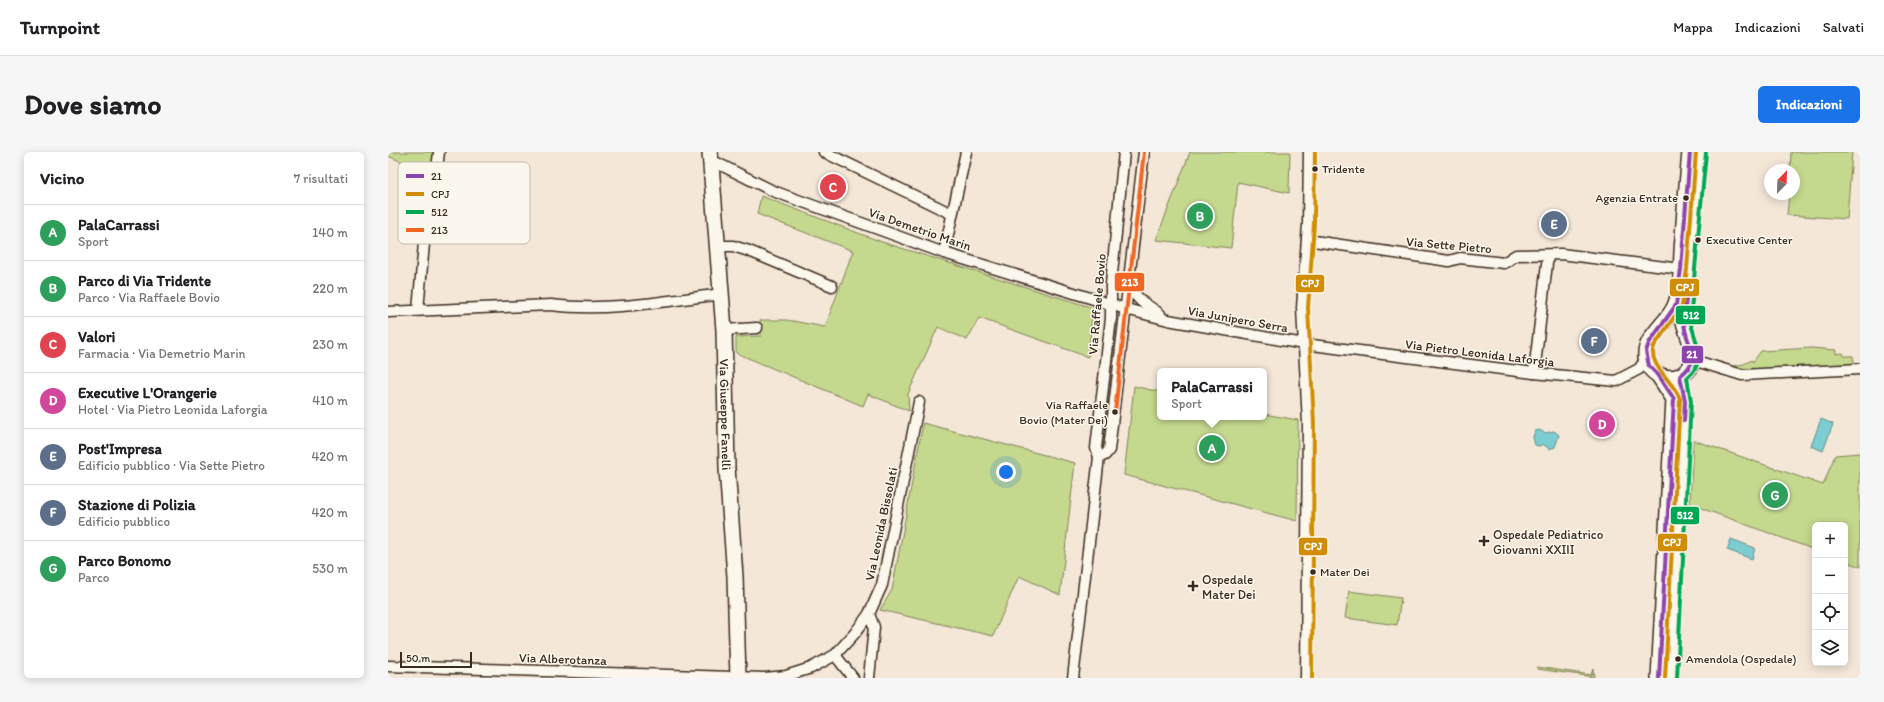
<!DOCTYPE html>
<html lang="it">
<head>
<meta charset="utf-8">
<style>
  :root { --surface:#fff; --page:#f6f6f6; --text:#202124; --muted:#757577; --line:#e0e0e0; --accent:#1a73e8 }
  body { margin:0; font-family:Itim,sans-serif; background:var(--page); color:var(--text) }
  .controls { position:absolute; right:12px; bottom:12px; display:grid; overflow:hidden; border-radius:6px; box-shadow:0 2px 10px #0003 }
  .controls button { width:36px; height:36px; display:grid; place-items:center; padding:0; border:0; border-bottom:1px solid var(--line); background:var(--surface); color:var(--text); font:20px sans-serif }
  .compass { position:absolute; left:1376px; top:12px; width:36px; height:36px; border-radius:50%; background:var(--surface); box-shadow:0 2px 10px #0003; rotate:23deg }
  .scale { position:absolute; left:12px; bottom:10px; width:72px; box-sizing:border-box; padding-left:4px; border:2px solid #3b2a1e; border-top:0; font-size:11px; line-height:14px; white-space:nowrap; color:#3b2a1e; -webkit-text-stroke:3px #fbf7ec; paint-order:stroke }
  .you { position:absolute; left:618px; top:320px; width:14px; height:14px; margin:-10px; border:3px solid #fff; border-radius:50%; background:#1a73e8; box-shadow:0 0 0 6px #1a73e833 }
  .badge { display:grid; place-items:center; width:26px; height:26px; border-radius:50%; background:var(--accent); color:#fff; font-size:13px; font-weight:700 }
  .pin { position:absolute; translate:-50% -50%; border:2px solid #fff; box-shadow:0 1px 4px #0006 }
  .popup { position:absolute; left:769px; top:216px; width:110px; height:52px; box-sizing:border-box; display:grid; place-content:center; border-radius:6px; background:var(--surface); filter:drop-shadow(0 1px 3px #0005); font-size:13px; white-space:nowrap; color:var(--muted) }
  .popup b { font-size:15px; color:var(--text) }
  .popup::after { content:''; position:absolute; left:50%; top:100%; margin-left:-8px; border:8px solid transparent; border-top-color:var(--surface) }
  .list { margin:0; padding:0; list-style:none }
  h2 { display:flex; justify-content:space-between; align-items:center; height:52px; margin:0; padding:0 16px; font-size:17px }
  h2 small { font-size:13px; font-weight:400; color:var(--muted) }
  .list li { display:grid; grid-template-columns:26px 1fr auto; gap:12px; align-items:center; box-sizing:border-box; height:56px; padding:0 16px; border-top:1px solid var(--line) }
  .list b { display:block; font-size:15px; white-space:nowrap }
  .list p { margin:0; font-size:13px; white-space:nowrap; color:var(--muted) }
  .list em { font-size:13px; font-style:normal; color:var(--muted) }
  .icon { flex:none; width:22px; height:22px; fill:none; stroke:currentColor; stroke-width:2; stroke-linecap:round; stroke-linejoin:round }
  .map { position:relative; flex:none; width:1472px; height:526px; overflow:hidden; border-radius:6px }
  header { display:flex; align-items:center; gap:24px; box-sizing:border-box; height:56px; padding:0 20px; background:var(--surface); border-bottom:1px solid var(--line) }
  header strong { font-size:19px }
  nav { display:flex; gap:22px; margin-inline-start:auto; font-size:14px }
  .intro { display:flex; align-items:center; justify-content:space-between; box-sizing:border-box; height:96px; padding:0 24px }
  h1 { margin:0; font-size:28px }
  .button { padding:10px 18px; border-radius:6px; background:var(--accent); color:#fff; font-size:14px; font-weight:700 }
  main { display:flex; gap:24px; padding:0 24px }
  aside { flex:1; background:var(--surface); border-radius:6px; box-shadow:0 2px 10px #0003 }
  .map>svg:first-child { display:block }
  .green { fill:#c4d88e; stroke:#808156 }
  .water { fill:#7ccdd2; stroke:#628c8a }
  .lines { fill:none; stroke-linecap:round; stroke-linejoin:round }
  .street-casing { stroke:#3b2a1e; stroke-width:13 }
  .secondary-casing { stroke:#3b2a1e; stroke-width:18 }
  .street { stroke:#fbf7ec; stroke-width:10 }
  .secondary { stroke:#fbf7ec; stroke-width:15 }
  .bus-1-casing { stroke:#fbf7ec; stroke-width:7 }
  .bus-2-casing { stroke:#fbf7ec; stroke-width:7 }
  .bus-3-casing { stroke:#fbf7ec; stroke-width:7 }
  .bus-4-casing { stroke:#fbf7ec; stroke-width:7 }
  .bus-1 { stroke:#8e44ad; stroke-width:4 }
  .bus-2 { stroke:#d18d06; stroke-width:4 }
  .bus-3 { stroke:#00a651; stroke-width:4 }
  .bus-4 { stroke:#f26522; stroke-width:4 }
  .bus-dot { fill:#3b2a1e; stroke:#fbf7ec; stroke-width:1.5 }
  .labels { text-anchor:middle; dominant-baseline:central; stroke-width:3; stroke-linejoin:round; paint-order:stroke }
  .bus-label { font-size:12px; fill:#3b2a1e; stroke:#fbf7ec; text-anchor:start }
  .street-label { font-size:13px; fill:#3b2a1e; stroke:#fbf7ec }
  .poi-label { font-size:13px; fill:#3b2a1e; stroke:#fbf7ec; text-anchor:start }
  .key { fill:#fbf7ec; stroke:#c1baae; stroke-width:1 }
  .key-label { font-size:11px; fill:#3b2a1e }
  .line-badge { stroke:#fbf7ec; stroke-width:1.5 }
  .badge-label { font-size:11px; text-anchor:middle; font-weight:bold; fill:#fff }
</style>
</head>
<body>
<header>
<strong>Turnpoint</strong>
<nav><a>Mappa</a><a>Indicazioni</a><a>Salvati</a></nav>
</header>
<div class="intro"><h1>Dove siamo</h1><a class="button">Indicazioni</a></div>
<main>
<aside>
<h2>Vicino<small>7 risultati</small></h2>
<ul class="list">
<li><span class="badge" style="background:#2e9e5b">A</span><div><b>PalaCarrassi</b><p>Sport</p></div><em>140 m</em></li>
<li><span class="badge" style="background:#2e9e5b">B</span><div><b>Parco di Via Tridente</b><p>Parco · Via Raffaele Bovio</p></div><em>220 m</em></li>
<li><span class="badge" style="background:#e0444e">C</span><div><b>Valori</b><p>Farmacia · Via Demetrio Marin</p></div><em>230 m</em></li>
<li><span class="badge" style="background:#d1479c">D</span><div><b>Executive L'Orangerie</b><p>Hotel · Via Pietro Leonida Laforgia</p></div><em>410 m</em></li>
<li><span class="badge" style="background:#5c6f8a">E</span><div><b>Post'Impresa</b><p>Edificio pubblico · Via Sette Pietro</p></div><em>420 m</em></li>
<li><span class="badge" style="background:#5c6f8a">F</span><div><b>Stazione di Polizia</b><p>Edificio pubblico</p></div><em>420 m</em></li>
<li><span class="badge" style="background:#2e9e5b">G</span><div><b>Parco Bonomo</b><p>Parco</p></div><em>530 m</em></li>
</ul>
</aside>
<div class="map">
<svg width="1472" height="526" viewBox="0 0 1472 526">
  <rect width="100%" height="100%" fill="#f4e7d8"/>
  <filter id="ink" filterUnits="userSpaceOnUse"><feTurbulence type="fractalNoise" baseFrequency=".025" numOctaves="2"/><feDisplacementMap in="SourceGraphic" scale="8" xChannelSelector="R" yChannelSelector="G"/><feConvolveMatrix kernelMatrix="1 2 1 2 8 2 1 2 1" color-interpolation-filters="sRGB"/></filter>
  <g filter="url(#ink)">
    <g class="green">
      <path d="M 0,0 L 49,0 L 45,23 L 0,4 Z"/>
      <path d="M 802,0 L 902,0 L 901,41 L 850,30 L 843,96 L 768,88 Z"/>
      <path d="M 1403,0 L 1464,0 L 1459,67 L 1399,63 L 1401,42 L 1406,42 L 1406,18 L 1402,18 Z"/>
      <path d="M 373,44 L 494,90 L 705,156 L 700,205 L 591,166 L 579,188 L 550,175 L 520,242 L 521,259 L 480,242 L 475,254 L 348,201 L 348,185 L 373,184 L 372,168 L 399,168 L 437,175 L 465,99 L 369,62 Z"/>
      <path d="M 1423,196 L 1448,198 L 1448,202 L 1455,201 L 1456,204 L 1465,204 L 1466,210 L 1463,212 L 1362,218 L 1346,216 L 1346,214 L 1356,212 L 1364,208 L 1365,210 L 1373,199 Z"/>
      <path d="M 746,234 L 772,240 L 772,265 L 876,265 L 876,262 L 910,268 L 909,369 L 736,323 Z"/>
      <path d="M 535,271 L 687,311 L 672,443 L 631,424 L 605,484 L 492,458 L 504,438 Z"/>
      <path d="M 1305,288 L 1435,333 L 1447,303 L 1472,301 L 1472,415 L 1457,409 L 1457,373 L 1427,373 L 1427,398 L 1302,352 Z"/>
      <path d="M 961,439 L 1013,446 L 1009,473 L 957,466 Z"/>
      <path d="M 1149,515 L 1203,523 L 1205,516 L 1206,525 L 1149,517 Z"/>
    </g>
    <g class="water">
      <path d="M 1433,267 L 1445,272 L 1435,299 L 1423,294 Z"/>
      <path d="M 1151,278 L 1157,281 L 1166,279 L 1171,283 L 1167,295 L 1161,297 L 1155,292 L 1151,294 L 1147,293 L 1145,285 L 1147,279 Z"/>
      <path d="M 1343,387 L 1367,396 L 1364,407 L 1339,398 Z"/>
    </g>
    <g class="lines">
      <g class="street-casing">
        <g id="street">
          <path d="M 436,0 L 564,62"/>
          <path d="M 323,8 L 385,39 L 556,101 L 738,157 L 780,168 L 916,192 L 1146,221 L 1228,229 L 1251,217 L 1258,207"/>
          <path d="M 919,88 L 1061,109 L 1072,106 L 1116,111 L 1128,103 L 1173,102 L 1293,117"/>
          <path d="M 330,94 L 345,94 L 361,99 L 444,134"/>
          <path d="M 556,101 L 578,0"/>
          <path d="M 741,136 L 753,149 L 772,162"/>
          <path d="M 30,158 L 41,36 L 48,26 L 51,0"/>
          <path d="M 0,160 L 163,153 C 220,160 277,149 334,142"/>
          <path d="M 336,178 L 369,176"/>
          <path d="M 1305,208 L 1354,223 L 1472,217"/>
          <path d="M 1146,221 L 1160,103"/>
          <path d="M 711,305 L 717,303 L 721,298 L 756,0"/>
          <path d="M 481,462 L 486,475 L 481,526"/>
          <path d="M 447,503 L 465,526"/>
          <path d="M 0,514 L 376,526 L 398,524 L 423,516 L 447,503 L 467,481 L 481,462 L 494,433 L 531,250"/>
          <path d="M 685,526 L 711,305 L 708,296 L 723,166 L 723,132 L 736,0"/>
          <path d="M 918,526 L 920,271 L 914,156 L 920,72 L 921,0"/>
        </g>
      </g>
      <g class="secondary-casing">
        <g id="secondary">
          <path id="s1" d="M 322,0 L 336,178 L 339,316 L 347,424 L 350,526"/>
          <path d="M 1302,0 C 1299,33 1296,66 1294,100 C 1293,117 1294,138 1287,154 C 1280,171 1256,185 1258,205 C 1260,223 1281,231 1295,222 C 1315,210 1300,187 1296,170 L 1312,0"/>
          <path d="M 1271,224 L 1286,247 L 1271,526"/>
          <path d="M 1283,526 L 1297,249 L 1292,224"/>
        </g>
      </g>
      <use href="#street" class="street"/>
      <use href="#secondary" class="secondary"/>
      <g class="bus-1-casing">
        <g id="bus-1">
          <path d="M 1296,269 L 1297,249 L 1292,224 C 1318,204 1296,194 1296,169 C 1296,157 1299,144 1300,132"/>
          <path d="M 1271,526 L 1286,247 L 1271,224 L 1261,214 L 1258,199 L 1261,191 L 1288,153 L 1293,117 L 1302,0"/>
        </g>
      </g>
      <g class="bus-2-casing">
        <g id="bus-2">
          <path d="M 924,526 L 926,271 L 920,156 L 926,72 L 927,0"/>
          <path d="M 1277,526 L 1292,247 C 1286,229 1259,213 1266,194 L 1294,154 L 1299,117 L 1308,0"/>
        </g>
      </g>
      <g class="bus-3-casing">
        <path id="bus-3" d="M 1289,526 L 1303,249 L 1299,226 C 1319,210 1308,190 1302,169 L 1318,1"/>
      </g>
      <g class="bus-4-casing">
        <path id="bus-4" d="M 727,260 L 756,0"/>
      </g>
      <use href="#bus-1" class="bus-1"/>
      <use href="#bus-2" class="bus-2"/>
      <use href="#bus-3" class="bus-3"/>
      <use href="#bus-4" class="bus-4"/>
    </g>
  </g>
  <g class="bus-dot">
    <circle cx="927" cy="17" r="3.5"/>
    <circle cx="1298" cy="46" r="3.5"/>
    <circle cx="1310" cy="88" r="3.5"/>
    <circle cx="727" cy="260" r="3.5"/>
    <path d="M1094 383h4v4h4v4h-4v4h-4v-4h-4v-4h4z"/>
    <circle cx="925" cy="420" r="3.5"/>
    <path d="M803 428h4v4h4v4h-4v4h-4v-4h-4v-4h4z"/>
    <circle cx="1290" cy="507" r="3.5"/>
  </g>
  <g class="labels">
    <g class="bus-label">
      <text x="934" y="17">Tridente</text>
      <text x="1290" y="46" text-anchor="end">Agenzia Entrate</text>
      <text x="1318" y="88">Executive Center</text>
      <text x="720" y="253" text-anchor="end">Via Raffaele<tspan x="720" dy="15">Bovio (Mater Dei)</tspan></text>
      <text x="932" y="420">Mater Dei</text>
      <text x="1298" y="507">Amendola (Ospedale)</text>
    </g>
    <g class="street-label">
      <text transform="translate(532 77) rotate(19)">Via Demetrio Marin</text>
      <text transform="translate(1061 93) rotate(5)">Via Sette Pietro</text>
      <text transform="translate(709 152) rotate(-85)">Via Raffaele Bovio</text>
      <text transform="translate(850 167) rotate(10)">Via Junipero Serra</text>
      <text transform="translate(1092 201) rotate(7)">Via Pietro Leonida Laforgia</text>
      <text stroke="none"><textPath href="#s1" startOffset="263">Via Giuseppe Fanelli</textPath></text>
      <text transform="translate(493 372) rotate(-78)">Via Leonida Bissolati</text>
      <text transform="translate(175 507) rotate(2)">Via Alberotanza</text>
    </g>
    <g class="poi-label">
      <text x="1105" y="382">Ospedale Pediatrico<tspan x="1105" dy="15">Giovanni XXIII</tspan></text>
      <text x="814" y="427">Ospedale<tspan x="814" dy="15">Mater Dei</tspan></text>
    </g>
  </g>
  <rect x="10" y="10" width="132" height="82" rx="6" class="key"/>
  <rect x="18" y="22" width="18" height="4" fill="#8e44ad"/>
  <rect x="18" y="40" width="18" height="4" fill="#d18d06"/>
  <rect x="18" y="58" width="18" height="4" fill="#00a651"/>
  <rect x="18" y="76" width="18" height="4" fill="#f26522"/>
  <g class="key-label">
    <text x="43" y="28">21</text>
    <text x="43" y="46">CPJ</text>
    <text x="43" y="64">512</text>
    <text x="43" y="82">213</text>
  </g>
  <g class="line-badge">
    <rect x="726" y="120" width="31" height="20" rx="4" fill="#f26522"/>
    <rect x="907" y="122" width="30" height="19" rx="4" fill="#d18d06"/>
    <rect x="1281" y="126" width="31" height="19" rx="4" fill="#d18d06"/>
    <rect x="1287" y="153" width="31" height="20" rx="4" fill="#00a651"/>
    <rect x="1293" y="193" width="23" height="19" rx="4" fill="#8e44ad"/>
    <rect x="1282" y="354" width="30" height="19" rx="4" fill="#00a651"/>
    <rect x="1269" y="381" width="31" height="19" rx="4" fill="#d18d06"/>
    <rect x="910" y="385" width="30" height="19" rx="4" fill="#d18d06"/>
  </g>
  <g class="badge-label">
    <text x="742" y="134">213</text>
    <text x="922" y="135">CPJ</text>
    <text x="1297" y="139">CPJ</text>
    <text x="1303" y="167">512</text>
    <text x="1304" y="206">21</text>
    <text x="1297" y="367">512</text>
    <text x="1284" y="394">CPJ</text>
    <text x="925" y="398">CPJ</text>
  </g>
</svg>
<div class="controls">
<button>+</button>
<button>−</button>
<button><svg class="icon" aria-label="locate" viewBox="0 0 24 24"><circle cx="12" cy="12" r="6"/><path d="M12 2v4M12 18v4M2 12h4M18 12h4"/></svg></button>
<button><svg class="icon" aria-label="layers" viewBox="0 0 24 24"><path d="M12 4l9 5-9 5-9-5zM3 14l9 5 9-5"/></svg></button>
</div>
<svg class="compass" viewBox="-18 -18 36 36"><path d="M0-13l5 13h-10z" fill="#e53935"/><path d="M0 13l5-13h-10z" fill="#757577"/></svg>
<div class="scale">50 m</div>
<div class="you"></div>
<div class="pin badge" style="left:824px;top:296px;background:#2e9e5b">A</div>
<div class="popup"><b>PalaCarrassi</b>Sport</div>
<div class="pin badge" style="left:812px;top:64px;background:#2e9e5b">B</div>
<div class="pin badge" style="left:445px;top:35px;background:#e0444e">C</div>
<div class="pin badge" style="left:1214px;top:272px;background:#d1479c">D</div>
<div class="pin badge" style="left:1166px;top:72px;background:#5c6f8a">E</div>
<div class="pin badge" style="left:1206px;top:189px;background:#5c6f8a">F</div>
<div class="pin badge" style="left:1387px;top:343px;background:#2e9e5b">G</div>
</div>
</main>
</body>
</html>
